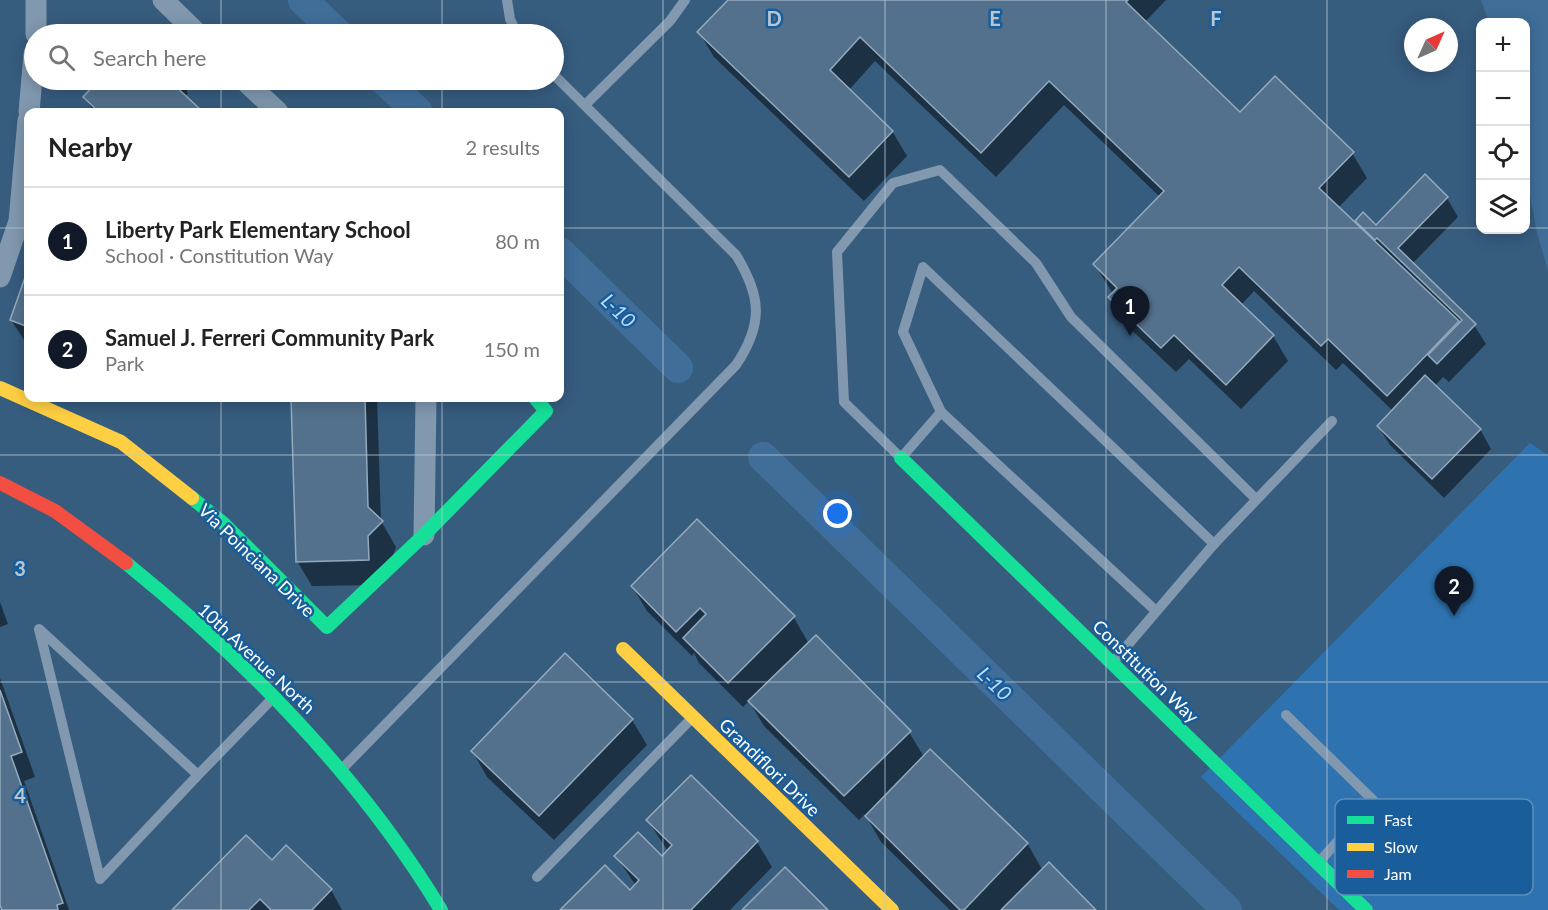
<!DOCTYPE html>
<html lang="en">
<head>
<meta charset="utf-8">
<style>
  :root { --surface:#fff; --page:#f2f2f2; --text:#222; --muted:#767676; --line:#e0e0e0; --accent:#111827 }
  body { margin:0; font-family:Lato,sans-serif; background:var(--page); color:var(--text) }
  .controls { position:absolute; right:18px; top:18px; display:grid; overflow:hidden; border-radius:12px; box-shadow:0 3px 15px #0003 }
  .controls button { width:54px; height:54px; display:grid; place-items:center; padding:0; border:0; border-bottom:2px solid var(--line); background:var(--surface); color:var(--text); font:30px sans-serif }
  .compass { position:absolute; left:1404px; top:18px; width:54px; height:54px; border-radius:50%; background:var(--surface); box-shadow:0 3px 15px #0003; rotate:45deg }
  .you { position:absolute; left:838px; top:514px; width:21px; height:21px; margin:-15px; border:4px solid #fff; border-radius:50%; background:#1a73e8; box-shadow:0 0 0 9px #1a73e833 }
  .badge { display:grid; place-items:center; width:39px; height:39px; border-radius:50%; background:var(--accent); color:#fff; font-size:20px; font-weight:700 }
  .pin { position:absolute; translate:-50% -50px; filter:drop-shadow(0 2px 3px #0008) }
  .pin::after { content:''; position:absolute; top:32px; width:21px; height:18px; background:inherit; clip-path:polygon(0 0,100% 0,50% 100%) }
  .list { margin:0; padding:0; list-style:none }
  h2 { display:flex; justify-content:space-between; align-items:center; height:78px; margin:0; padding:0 24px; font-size:26px }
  h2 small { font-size:20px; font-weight:400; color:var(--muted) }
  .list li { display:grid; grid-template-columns:39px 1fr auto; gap:18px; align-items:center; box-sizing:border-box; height:108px; padding:0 24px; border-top:2px solid var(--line) }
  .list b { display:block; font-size:22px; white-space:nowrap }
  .list p { margin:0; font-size:20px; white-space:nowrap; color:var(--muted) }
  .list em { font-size:20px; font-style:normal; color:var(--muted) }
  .icon { flex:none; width:33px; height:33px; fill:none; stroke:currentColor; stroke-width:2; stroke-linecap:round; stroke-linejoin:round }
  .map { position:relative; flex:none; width:1548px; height:910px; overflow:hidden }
  .search { position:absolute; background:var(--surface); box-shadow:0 3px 15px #0003; left:24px; top:24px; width:540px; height:66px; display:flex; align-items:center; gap:15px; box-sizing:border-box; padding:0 21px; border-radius:33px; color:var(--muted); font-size:22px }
  .panel { position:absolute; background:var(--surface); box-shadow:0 3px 15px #0003; left:24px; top:108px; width:540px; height:294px; border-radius:12px }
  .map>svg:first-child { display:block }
  .green { fill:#2e73b0 }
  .water { fill:#406e99 }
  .shadow { fill:#0007 }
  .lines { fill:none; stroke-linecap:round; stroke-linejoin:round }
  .canal { stroke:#406e99; stroke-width:30 }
  .building { fill:#53718c; stroke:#95aabd; stroke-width:1.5 }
  .lane { stroke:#8198af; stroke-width:10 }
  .street { stroke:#8198af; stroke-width:21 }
  .fast { stroke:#16e098; stroke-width:14 }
  .slow { stroke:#ffcf43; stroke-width:14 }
  .jam { stroke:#f24e42; stroke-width:14 }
  .grid { fill:none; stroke:#b9c6d2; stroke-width:1.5; stroke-opacity:0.55 }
  .labels { text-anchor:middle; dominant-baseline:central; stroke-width:5; stroke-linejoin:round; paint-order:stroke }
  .street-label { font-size:18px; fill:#fff; stroke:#195d9b }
  .water-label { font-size:20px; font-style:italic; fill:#bcdcf8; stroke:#195d9b }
  .key { fill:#195d9b; stroke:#5e8eb9; stroke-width:1.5 }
  .key-label { font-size:16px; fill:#fff }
  .grid-label { font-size:20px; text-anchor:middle; font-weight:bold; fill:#b9c6d2; stroke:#195d9b; stroke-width:5; stroke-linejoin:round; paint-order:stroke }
</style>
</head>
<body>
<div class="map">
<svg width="1548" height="910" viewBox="0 0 1548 910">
  <rect width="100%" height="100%" fill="#365c7e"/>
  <path class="green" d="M 1530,443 L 1548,455 L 1548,910 L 1339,910 L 1201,777 Z"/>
  <path class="water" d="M 1481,0 L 1548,0 L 1548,271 L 1536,229 L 1526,172 L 1526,22 L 1489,22 Z"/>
  <g class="shadow">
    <path d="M 730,0 L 1166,0 L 1145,22 L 1240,114 L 1352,153 L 1367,178 L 1338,208 L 1362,230 L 1357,221 L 1376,227 L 1447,198 L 1458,217 L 1412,264 L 1474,325 L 1486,344 L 1449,382 L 1443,377 L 1435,386 L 1480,429 L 1491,449 L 1444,498 L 1390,445 L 1378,426 L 1393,411 L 1343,363 L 1336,370 L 1254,291 L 1241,305 L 1273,336 L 1288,361 L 1241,409 L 1189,359 L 1176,372 L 1124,323 L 1110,298 L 1113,294 L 1095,265 L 1160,197 L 1064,105 L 996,177 L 875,61 L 849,90 L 892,131 L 907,156 L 864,201 L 714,57 L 699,32 Z"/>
    <path d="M 101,80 L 181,80 L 188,93 L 185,97 L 201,112 L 94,112 L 85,97 Z"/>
    <path d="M 28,274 L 28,346 L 11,320 Z"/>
    <path d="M 293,398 L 377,398 L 381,521 L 396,547 L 382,585 L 312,586 L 297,561 Z"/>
    <path d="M 632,586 L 793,616 L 809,644 L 909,732 L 924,757 L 1027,843 L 1043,871 L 1093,910 L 950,910 L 881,842 L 865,814 L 859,820 L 764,726 L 749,701 L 743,707 L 699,663 L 694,653 L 692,656 L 647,611 Z"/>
    <path d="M 0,602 L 8,624 L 0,627 Z"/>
    <path d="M 565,655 L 632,720 L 647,745 L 554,840 L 487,777 L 473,752 Z"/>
    <path d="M 0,678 L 35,777 L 24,781 L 69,910 L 3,910 L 0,900 Z"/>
    <path d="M 691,777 L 757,842 L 772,867 L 730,910 L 562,910 L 630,892 L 636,886 L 616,856 L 662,858 L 668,851 L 648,821 Z"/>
    <path d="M 272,862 L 331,890 L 342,910 L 175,910 Z"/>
  </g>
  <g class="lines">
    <g class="canal">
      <path d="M 303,0 L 338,34"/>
      <path d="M 384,80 L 418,112"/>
      <path d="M 560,252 L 678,368"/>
      <path d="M 763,457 L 1227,910"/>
    </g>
  </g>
  <g class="building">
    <path d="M 728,0 L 1128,0 L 1126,2 L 1240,112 L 1275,76 L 1354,152 L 1319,188 L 1459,321 L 1387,396 L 1328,339 L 1321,346 L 1239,267 L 1222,285 L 1274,335 L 1226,385 L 1174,335 L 1161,348 L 1108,297 L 1117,288 L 1093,264 L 1164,191 L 1049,81 L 981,153 L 860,37 L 830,70 L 893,131 L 849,177 L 697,32 Z"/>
    <path d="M 99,80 L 169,80 L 203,112 L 99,112 L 83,97 Z"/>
    <path d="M 1425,174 L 1448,197 L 1398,248 L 1476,324 L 1437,364 L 1428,355 L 1462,320 L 1377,238 L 1375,240 L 1355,221 L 1363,212 L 1376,225 Z"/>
    <path d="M 28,269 L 28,327 L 10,320 Z"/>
    <path d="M 1425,375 L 1481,429 L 1432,479 L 1377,426 Z"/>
    <path d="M 291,398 L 365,398 L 368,507 L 383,521 L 368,536 L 369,560 L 296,562 Z"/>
    <path d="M 697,519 L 795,616 L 728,683 L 683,638 L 706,614 L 700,608 L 676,632 L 631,586 Z"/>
    <path d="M 816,635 L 911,731 L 844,796 L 748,701 Z"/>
    <path d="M 565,653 L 633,719 L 539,816 L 471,751 Z"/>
    <path d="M 0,690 L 22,752 L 11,756 L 63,903 L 57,905 L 58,910 L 2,910 L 0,905 Z"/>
    <path d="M 930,749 L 1028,843 L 964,910 L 960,910 L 865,816 Z"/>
    <path d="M 691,775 L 758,841 L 691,910 L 560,910 L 605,865 L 630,890 L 639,880 L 614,856 L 638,832 L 662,856 L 672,845 L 646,820 Z"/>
    <path d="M 246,835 L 272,860 L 286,845 L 332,889 L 312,910 L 271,910 L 260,899 L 249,910 L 172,910 Z"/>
    <path d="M 1049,862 L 1096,910 L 1001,910 Z"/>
    <path d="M 785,867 L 828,910 L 742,910 Z"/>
  </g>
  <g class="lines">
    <g class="lane">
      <path d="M 507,0 L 510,19 L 517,34"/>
      <path d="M 585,105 L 670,21 L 685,0"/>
      <path d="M 941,412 L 1156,611"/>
      <path d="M 1214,544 L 1332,421"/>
      <path d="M 1114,661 L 1214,544 L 923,267 L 903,332 L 941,412 L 901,458 L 844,402 L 837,252 L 893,183 L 940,170 L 1036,263 L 1071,317 L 1256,499"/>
      <path d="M 1286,715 L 1374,801 L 1318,863"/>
      <path d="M 343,768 L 736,365 C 764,323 761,296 736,255 L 554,75"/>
      <path d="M 198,775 L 100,879 L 39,629 L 198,775 L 272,699"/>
      <path d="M 537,877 L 691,719"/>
    </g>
    <g class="street">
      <path d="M 36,0 L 36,34"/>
      <path d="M 163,0 L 198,34"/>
      <path d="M 244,80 L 278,112"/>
      <path d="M 29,112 L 34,54"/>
      <path d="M 0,277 L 19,221 L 28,120"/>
      <path d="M 424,535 L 426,398"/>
    </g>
    <g class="fast">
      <path d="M 901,458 L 1366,910"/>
      <path d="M 192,498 L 224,524 L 327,627 L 424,535 L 546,411 L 535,398"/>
      <path d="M 126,563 C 247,661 360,776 441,910"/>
    </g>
    <g class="slow">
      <path d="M 0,388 L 121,442 L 192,498"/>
      <path d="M 623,649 L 892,910"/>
    </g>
    <path class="jam" d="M 0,483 L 55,511 L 126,563"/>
  </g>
  <path class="grid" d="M 221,0 L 221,34M 442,0 L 442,34M 663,0 L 663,910M 885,0 L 885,910M 1106,0 L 1106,910M 1327,0 L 1327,910M 221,80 L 221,112M 442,80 L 442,112M 0,228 L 28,228M 560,228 L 1480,228M 1526,228 L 1548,228M 221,398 L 221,910M 442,398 L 442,910M 0,455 L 1548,455M 0,682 L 1548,682"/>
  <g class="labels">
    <g class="street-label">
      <text transform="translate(257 560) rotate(44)">Via Poinciana Drive</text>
      <text transform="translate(257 658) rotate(43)">10th Avenue North</text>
      <text transform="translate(1146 671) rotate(44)">Constitution Way</text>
      <text transform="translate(770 767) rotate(44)">Grandiflori Drive</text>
    </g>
    <g class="water-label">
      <text transform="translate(619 310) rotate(44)">L-10</text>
      <text transform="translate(995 683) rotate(44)">L-10</text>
    </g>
  </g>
  <rect x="1335" y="799" width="198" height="96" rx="9" class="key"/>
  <rect x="1347" y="816" width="27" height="8" fill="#16e098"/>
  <rect x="1347" y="843" width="27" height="8" fill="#ffcf43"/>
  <rect x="1347" y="870" width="27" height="8" fill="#f24e42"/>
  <g class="key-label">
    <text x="1384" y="826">Fast</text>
    <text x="1384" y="853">Slow</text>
    <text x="1384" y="880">Jam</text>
  </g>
  <g class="grid-label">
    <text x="774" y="26">D</text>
    <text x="995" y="26">E</text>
    <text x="1216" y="26">F</text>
    <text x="20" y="576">3</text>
    <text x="20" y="803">4</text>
  </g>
</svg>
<div class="controls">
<button>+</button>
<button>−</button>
<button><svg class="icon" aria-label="locate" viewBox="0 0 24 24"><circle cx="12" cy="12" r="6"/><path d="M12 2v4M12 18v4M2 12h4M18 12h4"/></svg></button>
<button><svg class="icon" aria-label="layers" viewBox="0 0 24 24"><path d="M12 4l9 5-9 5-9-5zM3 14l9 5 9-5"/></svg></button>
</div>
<svg class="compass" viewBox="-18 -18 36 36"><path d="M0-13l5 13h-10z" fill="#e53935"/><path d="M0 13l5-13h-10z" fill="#767676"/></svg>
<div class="you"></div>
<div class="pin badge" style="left:1130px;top:336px">1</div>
<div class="pin badge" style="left:1454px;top:616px">2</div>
<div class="search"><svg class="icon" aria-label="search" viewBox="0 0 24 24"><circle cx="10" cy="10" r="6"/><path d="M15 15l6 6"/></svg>Search here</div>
<section class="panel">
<h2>Nearby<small>2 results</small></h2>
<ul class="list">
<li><span class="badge">1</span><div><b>Liberty Park Elementary School</b><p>School · Constitution Way</p></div><em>80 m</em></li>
<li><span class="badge">2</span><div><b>Samuel J. Ferreri Community Park</b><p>Park</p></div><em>150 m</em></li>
</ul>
</section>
</div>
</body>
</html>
